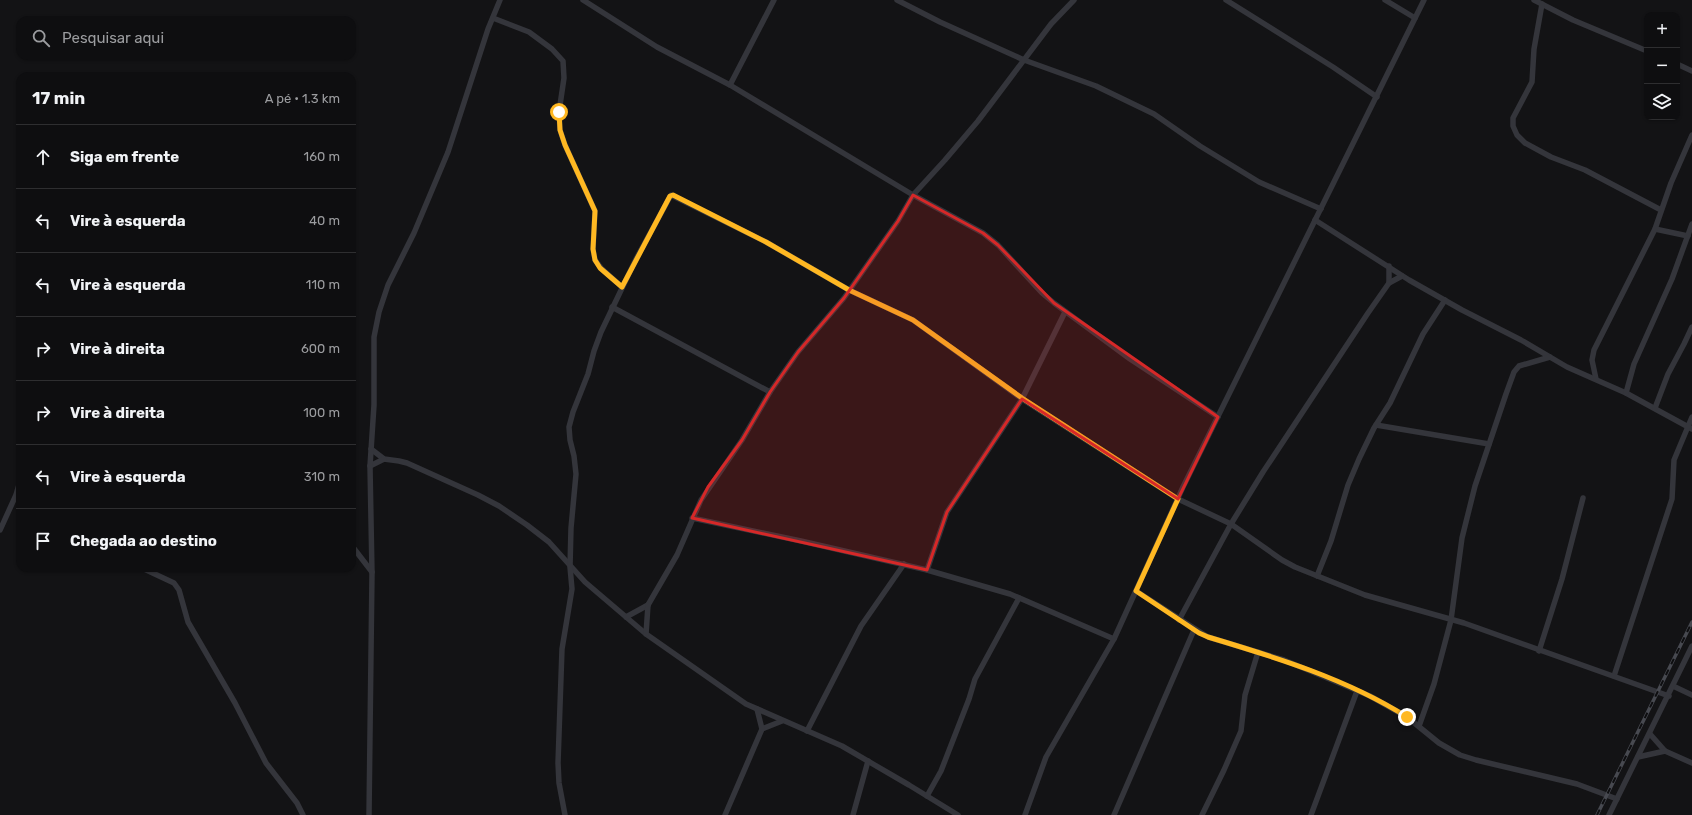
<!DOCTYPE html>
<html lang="pt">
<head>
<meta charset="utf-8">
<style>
  :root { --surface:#0e0e10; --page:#1c1c1e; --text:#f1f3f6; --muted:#9b9c9f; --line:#2e2e30 }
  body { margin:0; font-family:Rubik,sans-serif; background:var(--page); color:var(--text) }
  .controls { position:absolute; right:12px; top:12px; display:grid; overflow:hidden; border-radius:8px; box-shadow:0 1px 3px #0004 }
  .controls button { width:36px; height:36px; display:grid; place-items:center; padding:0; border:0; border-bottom:1px solid var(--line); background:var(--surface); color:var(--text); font:20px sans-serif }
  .stop { position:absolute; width:12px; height:12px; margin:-9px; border:3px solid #ffb822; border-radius:50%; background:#fff }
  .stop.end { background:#ffb822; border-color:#fff; box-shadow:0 1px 4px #0008 }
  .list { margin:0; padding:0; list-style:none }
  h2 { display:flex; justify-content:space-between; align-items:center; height:52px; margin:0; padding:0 16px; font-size:17px }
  h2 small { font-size:13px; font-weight:400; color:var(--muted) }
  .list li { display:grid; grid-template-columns:26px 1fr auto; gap:12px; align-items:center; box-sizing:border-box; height:64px; padding:0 16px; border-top:1px solid var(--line) }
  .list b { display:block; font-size:15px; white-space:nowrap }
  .list em { font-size:13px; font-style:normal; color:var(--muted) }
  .icon { flex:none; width:22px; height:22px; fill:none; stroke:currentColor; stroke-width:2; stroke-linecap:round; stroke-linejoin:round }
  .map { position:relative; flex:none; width:1692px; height:815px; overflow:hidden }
  .search { position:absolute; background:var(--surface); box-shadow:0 1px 3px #0004; left:16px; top:16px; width:340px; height:44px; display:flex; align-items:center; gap:10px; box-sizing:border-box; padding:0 14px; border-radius:12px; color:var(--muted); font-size:15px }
  .panel { position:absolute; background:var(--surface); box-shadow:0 1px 3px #0004; left:16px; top:72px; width:340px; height:500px; border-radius:12px }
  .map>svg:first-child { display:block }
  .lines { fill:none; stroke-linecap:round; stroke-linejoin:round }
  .street { stroke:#34353b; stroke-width:5.5 }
  .rail-casing { stroke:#474950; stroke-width:3.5 }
  .rail { stroke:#0e0e10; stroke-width:2; stroke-dasharray:6; stroke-linecap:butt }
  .route { stroke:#ffb822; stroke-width:5 }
  .marked { fill:#d62828; fill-opacity:0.2; stroke:#d62828; stroke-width:3; stroke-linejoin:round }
</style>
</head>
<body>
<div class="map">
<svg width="1692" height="815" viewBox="0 0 1692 815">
  <rect width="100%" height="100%" fill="#131315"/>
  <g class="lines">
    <g class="street">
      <path d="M 583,0 L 657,47 L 730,85 L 913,195 L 983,233 L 998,245 L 1042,293 L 1054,303 L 1130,359 L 1218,417"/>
      <path d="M 897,0 L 940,22 L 1024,60 L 1096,86 L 1154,114 L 1200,146 L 1259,182 L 1321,209"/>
      <path d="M 1226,0 L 1333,67 L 1377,97"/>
      <path d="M 1385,0 L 1415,18"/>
      <path d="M 1534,0 L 1573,20 L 1647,51"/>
      <path d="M 1542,4 L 1534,49 L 1532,82 L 1513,118 L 1513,126 L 1517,135 L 1525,143 L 1551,157 L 1585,170 L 1661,210"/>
      <path d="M 493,18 L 529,32 L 552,49 L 563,61 L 564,78 L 559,112 L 560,130 L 565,145 L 595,211 L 593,249 L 595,260 L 601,268 L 622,287"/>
      <path d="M 1677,64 L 1692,71"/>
      <path d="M 730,85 L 774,0"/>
      <path d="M 1315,220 L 1409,280 L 1462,310 L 1521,340 L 1567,367 L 1626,393 L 1692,429"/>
      <path d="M 1655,229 L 1688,236"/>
      <path d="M 1389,266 L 1389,283"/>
      <path d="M 612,307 L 770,392"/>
      <path d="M 1596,379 L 1592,360 L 1594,350 L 1655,229 L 1671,183 L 1692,135"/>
      <path d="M 1626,393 L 1634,364 L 1672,279 L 1692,224"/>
      <path d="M 1655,408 L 1668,374 L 1684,344 L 1692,327"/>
      <path d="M 1376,425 L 1489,444"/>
      <path d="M 371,449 L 384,459 L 399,461 L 407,463 L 478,495 L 499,506 L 527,525 L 549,542 L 585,582 L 646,634 L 746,704 L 842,746 L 909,785 L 958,815"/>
      <path d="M 370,466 L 384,459"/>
      <path d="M 692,518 L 801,541 L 927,570 L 1010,594 L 1114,639"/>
      <path d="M 0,530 L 16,495 L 20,481"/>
      <path d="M 352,546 L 372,572"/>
      <path d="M 142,568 L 174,583 L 179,590 L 188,622 L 235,703 L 266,763 L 297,803 L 303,815"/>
      <path d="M 927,570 L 947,512 L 1022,399 L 1065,312"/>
      <path d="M 1317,576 L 1331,541 L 1348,485 L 1359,459 L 1374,428 L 1390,403 L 1423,334 L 1445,300"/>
      <path d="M 1136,591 L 1208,637 L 1284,660 L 1370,696 L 1407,717 L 1439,743 L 1460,755 L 1476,760 L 1577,784 L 1617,799"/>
      <path d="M 626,617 L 648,605"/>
      <path d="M 1179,620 L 1231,524 L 1263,472 L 1368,313 L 1389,283 L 1402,276"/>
      <path d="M 646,634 L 648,605 L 677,555 L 701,500 L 742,440 L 770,392 L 798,352 L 844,298 L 898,221 L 913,195 L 945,160 L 978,121 L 1051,24 L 1074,0"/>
      <path d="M 1539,651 L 1562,579 L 1583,498"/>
      <path d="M 1614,676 L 1672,499 L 1674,460 L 1692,417"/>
      <path d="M 1673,686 L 1692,695"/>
      <path d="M 1419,726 L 1434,684 L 1451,620 L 1462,538 L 1475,486 L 1506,394 L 1514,372 L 1519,366 L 1550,357"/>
      <path d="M 762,729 L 782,721"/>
      <path d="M 807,731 L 861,626 L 904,564"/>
      <path d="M 1650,734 L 1665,751 L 1692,763"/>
      <path d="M 1638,757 L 1665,751"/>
      <path d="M 927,796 L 941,771 L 969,699 L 975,679 L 1019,598"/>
      <path d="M 369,815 L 372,573 L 370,466 L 374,405 L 374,337 L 379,312 L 388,285 L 414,233 L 448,152 L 488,29 L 500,0"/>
      <path d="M 565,815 L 559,783 L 558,763 L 562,649 L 572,589 L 570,567 L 571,528 L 576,474 L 574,456 L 570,440 L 569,427 L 573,412 L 588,374 L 594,351 L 601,332 L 636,259 L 671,195 L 766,242 L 849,290 L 913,320 L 1022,399 L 1075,433 L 1178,499 L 1231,524 L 1282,560 L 1295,567 L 1365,595 L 1464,623 L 1669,696"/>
      <path d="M 725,815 L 762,729 L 757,709"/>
      <path d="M 853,815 L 868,761"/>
      <path d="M 1025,815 L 1046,757 L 1114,639 L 1183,487 L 1424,0"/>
      <path d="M 1114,815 L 1194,630"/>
      <path d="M 1202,815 L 1224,770 L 1241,731 L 1245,695 L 1258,652"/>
      <path d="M 1311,815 L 1357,691"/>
      <path d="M 1609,815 L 1692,646"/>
    </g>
    <g class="rail-casing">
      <path id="rail" d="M 1597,815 L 1692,622"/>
    </g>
    <use href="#rail" class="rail"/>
  </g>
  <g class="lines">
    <path class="route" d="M 559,112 L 560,130 L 565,145 L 595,211 L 593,249 L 595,260 L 600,268 L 622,287 L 670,196 L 673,195 L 766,242 L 849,290 L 913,320 L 1022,398 L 1178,499 L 1136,591 L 1199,633 L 1208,637 C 1275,657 1347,679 1407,717"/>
  </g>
  <path class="marked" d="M 913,195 L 983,233 L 998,245 L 1054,303 L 1218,417 L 1178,499 L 1022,399 L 947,512 L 927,570 L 692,518 L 708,487 L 742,440 L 770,392 L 798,352 L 844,298 L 898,221 Z"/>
</svg>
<div class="controls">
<button>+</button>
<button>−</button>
<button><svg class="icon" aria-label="layers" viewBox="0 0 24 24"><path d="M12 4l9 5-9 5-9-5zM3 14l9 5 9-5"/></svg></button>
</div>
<div class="stop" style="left:559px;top:112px"></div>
<div class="stop end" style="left:1407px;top:717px"></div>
<div class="search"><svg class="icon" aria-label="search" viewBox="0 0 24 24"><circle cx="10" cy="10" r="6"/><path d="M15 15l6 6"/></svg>Pesquisar aqui</div>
<section class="panel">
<h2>17 min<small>A pé · 1.3 km</small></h2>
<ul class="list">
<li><svg class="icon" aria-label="ahead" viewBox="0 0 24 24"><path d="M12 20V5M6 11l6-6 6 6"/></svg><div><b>Siga em frente</b></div><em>160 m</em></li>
<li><svg class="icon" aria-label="left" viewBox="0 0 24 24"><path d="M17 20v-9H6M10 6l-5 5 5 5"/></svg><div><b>Vire à esquerda</b></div><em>40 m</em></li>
<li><svg class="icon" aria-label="left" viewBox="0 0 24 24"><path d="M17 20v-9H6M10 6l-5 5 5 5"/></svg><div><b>Vire à esquerda</b></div><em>110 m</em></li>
<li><svg class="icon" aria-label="right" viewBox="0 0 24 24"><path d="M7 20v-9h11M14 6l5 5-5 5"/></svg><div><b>Vire à direita</b></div><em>600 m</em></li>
<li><svg class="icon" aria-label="right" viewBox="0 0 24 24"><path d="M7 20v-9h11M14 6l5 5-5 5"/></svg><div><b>Vire à direita</b></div><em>100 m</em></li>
<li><svg class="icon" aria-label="left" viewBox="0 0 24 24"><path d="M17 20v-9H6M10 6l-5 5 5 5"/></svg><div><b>Vire à esquerda</b></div><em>310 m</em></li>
<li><svg class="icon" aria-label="arrive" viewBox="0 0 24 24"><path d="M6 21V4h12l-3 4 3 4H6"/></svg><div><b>Chegada ao destino</b></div></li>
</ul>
</section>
</div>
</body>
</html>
